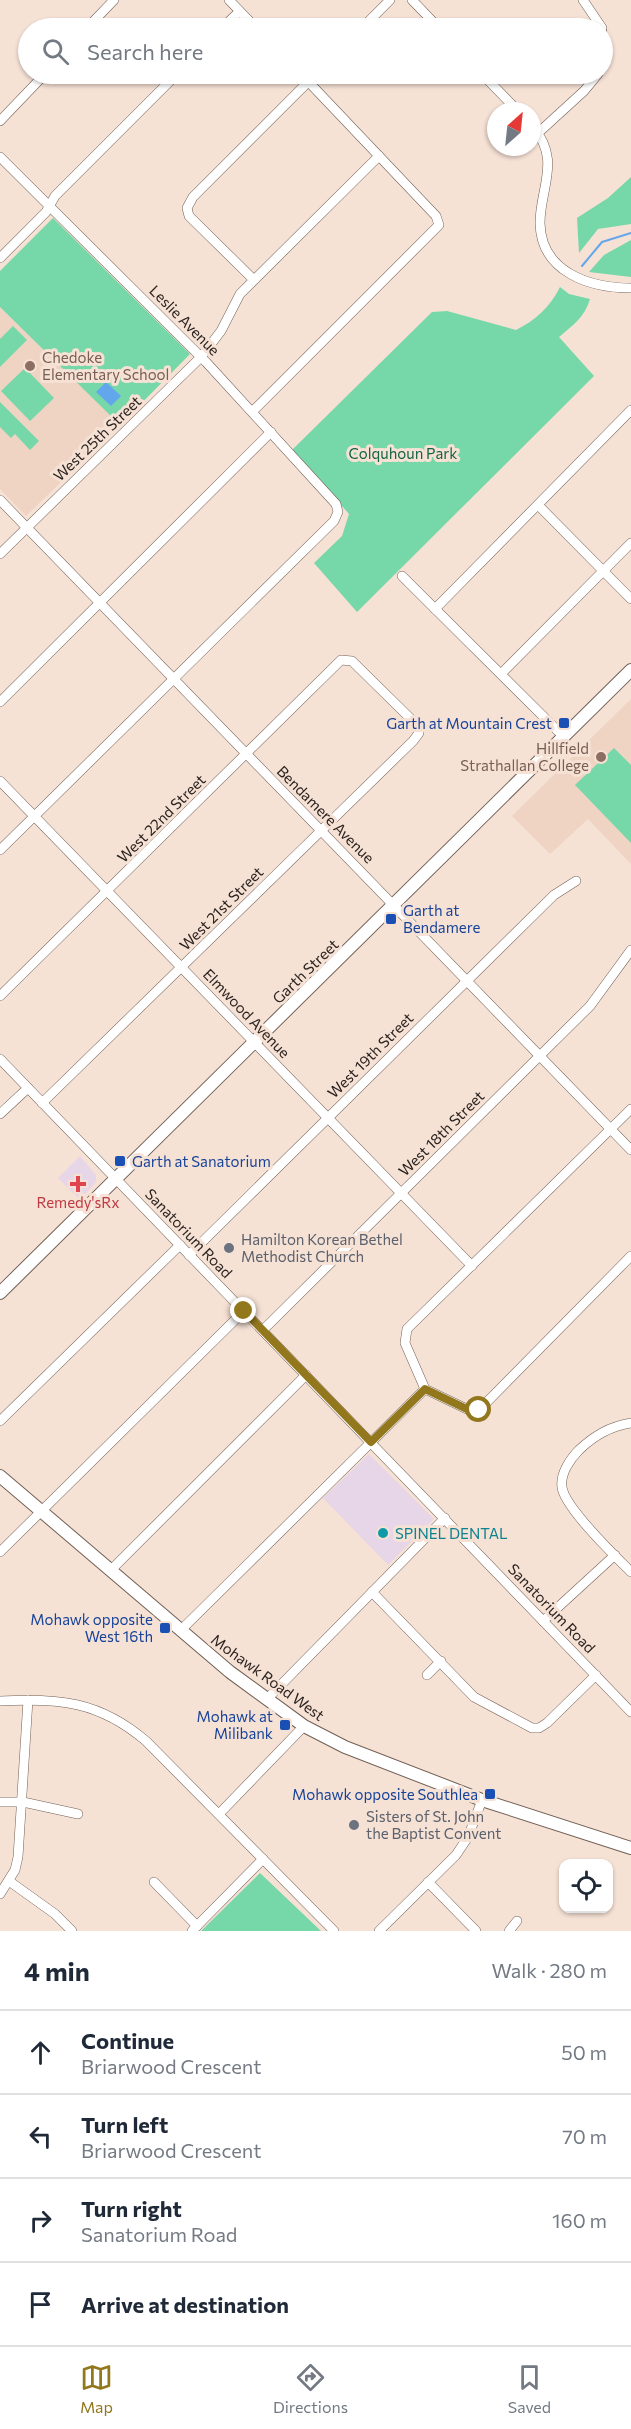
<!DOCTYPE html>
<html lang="en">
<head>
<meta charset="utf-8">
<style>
  :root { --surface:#fff; --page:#f6f6f7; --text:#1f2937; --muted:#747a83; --line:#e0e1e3; --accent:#92771d }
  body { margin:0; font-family:Commissioner,sans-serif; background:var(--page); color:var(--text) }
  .controls { position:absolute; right:18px; bottom:18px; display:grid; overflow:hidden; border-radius:12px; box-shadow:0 2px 4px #0004 }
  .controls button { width:54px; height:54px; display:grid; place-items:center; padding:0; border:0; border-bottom:2px solid var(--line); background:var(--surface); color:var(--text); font:30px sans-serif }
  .compass { position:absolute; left:487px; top:102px; width:54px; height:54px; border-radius:50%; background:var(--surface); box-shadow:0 2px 4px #0004; rotate:27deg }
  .stop { position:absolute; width:18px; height:18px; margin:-14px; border:4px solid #92771d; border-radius:50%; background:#fff }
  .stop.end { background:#92771d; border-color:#fff; box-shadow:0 2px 6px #0008 }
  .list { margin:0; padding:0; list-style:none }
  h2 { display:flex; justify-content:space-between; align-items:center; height:78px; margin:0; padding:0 24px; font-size:26px }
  h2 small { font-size:20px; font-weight:400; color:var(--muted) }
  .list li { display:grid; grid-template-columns:39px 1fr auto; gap:18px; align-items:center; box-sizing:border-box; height:84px; padding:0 24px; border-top:2px solid var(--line) }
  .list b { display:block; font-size:22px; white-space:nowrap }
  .list p { margin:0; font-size:20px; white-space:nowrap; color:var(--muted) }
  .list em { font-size:20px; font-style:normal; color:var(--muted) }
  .icon { flex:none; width:33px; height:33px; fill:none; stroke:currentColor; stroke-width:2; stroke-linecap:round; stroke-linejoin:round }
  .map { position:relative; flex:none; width:631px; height:1931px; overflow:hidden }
  .search { position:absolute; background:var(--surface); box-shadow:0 2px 4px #0004; left:18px; right:18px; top:18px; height:66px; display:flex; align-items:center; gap:15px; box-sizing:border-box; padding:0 21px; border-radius:33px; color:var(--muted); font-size:22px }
  .sheet { height:414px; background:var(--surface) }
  nav { display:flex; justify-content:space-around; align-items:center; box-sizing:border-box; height:84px; border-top:2px solid var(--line); background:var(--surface); font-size:16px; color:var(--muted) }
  nav a { display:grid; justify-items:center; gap:3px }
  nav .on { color:var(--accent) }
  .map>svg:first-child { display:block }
  .commercial { fill:#e7d6e7 }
  .built { fill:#efd3c3 }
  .green { fill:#76d7a8 }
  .water { fill:#62a7eb }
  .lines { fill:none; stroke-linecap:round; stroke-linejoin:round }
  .stream { stroke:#62a7eb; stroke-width:2 }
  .minor-casing { stroke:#726055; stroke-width:10 }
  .major-casing { stroke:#726055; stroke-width:14 }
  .minor { stroke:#fff; stroke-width:9 }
  .major { stroke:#fff; stroke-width:12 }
  .route { stroke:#92771d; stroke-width:8 }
  .education-dot { fill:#8d6e63; stroke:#f6e1d5; stroke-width:2 }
  .transit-dot { fill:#1a4fb4; stroke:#f6e1d5; stroke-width:2 }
  .health-dot { fill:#e0444e; stroke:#f6e1d5; stroke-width:2 }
  .worship-dot { fill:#6b7280; stroke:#f6e1d5; stroke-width:2 }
  .culture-dot { fill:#0f9aa8; stroke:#f6e1d5; stroke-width:2 }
  .labels { text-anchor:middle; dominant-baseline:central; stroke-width:6; stroke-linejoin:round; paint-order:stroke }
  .street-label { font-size:15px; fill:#2b231f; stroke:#f6e1d5 }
  .education-label { font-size:15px; fill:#785e54; stroke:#f6e1d5; text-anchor:start }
  .park-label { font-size:15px; fill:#126343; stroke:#f6e1d5 }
  .transit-label { font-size:15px; fill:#164399; stroke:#f6e1d5; text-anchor:end }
  .health-label { font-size:15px; fill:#be3a42; stroke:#f6e1d5 }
  .worship-label { font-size:15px; fill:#5b616d; stroke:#f6e1d5; text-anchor:start }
  .culture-label { font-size:15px; fill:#0d838f; stroke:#f6e1d5; text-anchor:start }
</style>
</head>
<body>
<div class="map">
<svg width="631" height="1931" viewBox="0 0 631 1931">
  <rect width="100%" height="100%" fill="#f6e1d5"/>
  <g class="commercial">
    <path d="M 80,1156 L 96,1175 L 96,1182 L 80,1200 L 58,1178 Z"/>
    <path d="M 369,1454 L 434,1519 L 388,1565 L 323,1498 Z"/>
  </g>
  <g class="built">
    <path d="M 0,307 L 120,425 L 26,516 L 0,489 Z"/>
    <path d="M 631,699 L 631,864 L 588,819 L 550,854 L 512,816 Z"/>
  </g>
  <g class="green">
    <path d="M 631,177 L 631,224 L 598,229 L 579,253 L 577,218 L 608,198 Z"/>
    <path d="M 53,218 L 190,354 L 120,425 L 0,307 L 0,271 Z"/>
    <path d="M 631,240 L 631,277 L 589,272 L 604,255 Z"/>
    <path d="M 560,287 L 569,294 L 590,299 C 585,317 573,325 559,337 L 594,376 L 357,612 L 314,563 L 342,536 L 349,514 L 292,450 L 432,312 L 447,311 L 516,330 C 536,320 550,307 560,287 Z"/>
    <path d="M 13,326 L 27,340 L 0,367 L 0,339 Z"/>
    <path d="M 25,368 L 54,398 L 30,421 L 1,391 Z"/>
    <path d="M 0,402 L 39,441 L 30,450 L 15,434 L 11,438 L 0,427 Z"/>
    <path d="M 614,748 L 631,765 L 631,843 L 575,785 Z"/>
    <path d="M 260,1873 L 321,1931 L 201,1931 Z"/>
  </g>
  <path class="water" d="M 106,382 L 121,396 L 111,406 L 96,392 Z"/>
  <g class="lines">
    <path class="stream" d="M 582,266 L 602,242 L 631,233"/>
    <g class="minor-casing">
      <g id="minor">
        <path d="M 229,0 L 256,28"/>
        <path d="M 412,0 L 439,28"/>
        <path d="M 583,0 L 602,28"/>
        <path d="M 87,28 L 114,0"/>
        <path d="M 222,28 L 239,12"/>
        <path d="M 362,28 L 390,0"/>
        <path d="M 602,32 L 602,63"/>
        <path d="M 482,74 L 518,111"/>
        <path d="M 0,121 L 45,74"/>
        <path d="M 532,126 C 562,159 540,188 540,223 C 541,273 591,288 631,288"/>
        <path d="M 538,133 L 584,91 L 598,74"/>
        <path d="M 0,157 L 206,362 L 336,504 L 338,512 L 334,521 L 0,850"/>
        <path d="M 0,258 L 46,212 L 55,196 L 177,74"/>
        <path d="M 253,279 L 189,216 L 187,208 L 193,197 L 316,74"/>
        <path d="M 253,411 L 439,225 L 436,216 L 301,74"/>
        <path d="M 0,500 L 631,1150"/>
        <path d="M 538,505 L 631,599"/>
        <path d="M 0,554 L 201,357 L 221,331 L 240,294 L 379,156"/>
        <path d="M 402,576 L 564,737"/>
        <path d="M 435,609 L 631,410"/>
        <path d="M 501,674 L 631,543"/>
        <path d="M 0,702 L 271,432"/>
        <path d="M 0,781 L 472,1266"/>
        <path d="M 0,996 L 341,660 L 352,661 L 417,725 L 419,733 L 413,741 L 42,1103"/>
        <path d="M 0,1059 L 631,1712"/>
        <path d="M 631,1109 L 407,1329 L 405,1343 L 425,1389 L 471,1411 L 479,1410 L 631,1256"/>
        <path d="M 0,1114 L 28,1088"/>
        <path d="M 189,1255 L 554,895 L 576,881"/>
        <path d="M 263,1330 L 590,1006 L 631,950"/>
        <path d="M 0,1421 L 180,1245"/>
        <path d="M 631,1423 C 609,1427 595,1435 579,1450 C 570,1459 560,1474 562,1487 C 564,1507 615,1556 631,1572"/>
        <path d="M 0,1552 L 244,1311"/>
        <path d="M 111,1570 L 306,1375"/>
        <path d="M 372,1592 L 474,1697 L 532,1728 L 539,1728 L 547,1723 L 596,1675"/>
        <path d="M 543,1621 L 615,1555"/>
        <path d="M 181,1630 L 425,1389"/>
        <path d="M 427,1675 L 441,1661"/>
        <path d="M 267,1699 L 445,1518"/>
        <path d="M 0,1701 C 59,1698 99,1701 146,1741 L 334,1931"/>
        <path d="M 0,1802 L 23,1802 L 78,1814"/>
        <path d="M 219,1814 L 304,1726"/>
        <path d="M 9,1881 L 55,1914 L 72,1931"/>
        <path d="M 154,1882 L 197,1926"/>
        <path d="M 428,1882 L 476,1931"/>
        <path d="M 0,1894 L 15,1870 L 18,1857 L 28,1700"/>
        <path d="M 192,1931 L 263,1859"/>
        <path d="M 379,1931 L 456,1855 L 468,1837 L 482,1800"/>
        <path d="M 509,1931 L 517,1921"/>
      </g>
    </g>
    <g class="major-casing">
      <g id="major">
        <path d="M 0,1293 L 631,670"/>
        <path d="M 0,1476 L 230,1672 L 304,1726 L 345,1747 L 482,1800 L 631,1848"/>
      </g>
    </g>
    <use href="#minor" class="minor"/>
    <use href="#major" class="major"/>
  </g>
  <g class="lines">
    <path class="route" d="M 244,1311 L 371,1442 L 425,1389 L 471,1411 L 479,1410"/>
  </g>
  <g class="education-dot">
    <circle cx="30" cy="366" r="6"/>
    <circle cx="601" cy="757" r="6"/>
  </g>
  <g class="transit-dot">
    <rect x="558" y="717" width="12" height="12" rx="3"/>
    <rect x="385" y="913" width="12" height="12" rx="3"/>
    <rect x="114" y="1155" width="12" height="12" rx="3"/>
    <rect x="159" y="1622" width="12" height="12" rx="3"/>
    <rect x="279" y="1719" width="12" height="12" rx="3"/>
    <rect x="484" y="1788" width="12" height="12" rx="3"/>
  </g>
  <path class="health-dot" d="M75 1175h6v6h6v6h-6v6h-6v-6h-6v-6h6z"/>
  <g class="worship-dot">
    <circle cx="229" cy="1248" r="6"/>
    <circle cx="354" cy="1825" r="6"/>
  </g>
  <circle class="culture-dot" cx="383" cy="1533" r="6"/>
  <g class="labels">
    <g class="street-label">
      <text transform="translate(185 320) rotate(45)">Leslie Avenue</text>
      <text transform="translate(97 438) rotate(-44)">West 25th Street</text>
      <text transform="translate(326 814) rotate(45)">Bendamere Avenue</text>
      <text transform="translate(161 818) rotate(-45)">West 22nd Street</text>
      <text transform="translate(221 908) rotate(-45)">West 21st Street</text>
      <text transform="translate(305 971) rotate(-44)">Garth Street</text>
      <text transform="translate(247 1013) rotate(46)">Elmwood Avenue</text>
      <text transform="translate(370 1055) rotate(-45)">West 19th Street</text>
      <text transform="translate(441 1133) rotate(-45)">West 18th Street</text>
      <text transform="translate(189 1233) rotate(46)">Sanatorium Road</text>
      <text transform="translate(552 1608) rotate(46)">Sanatorium Road</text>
      <text transform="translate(268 1677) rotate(36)">Mohawk Road West</text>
    </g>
    <g class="education-label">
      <text x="42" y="357">Chedoke<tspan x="42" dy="17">Elementary School</tspan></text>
      <text x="589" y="748" text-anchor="end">Hillfield<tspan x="589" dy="17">Strathallan College</tspan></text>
    </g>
    <g class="park-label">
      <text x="403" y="453">Colquhoun Park</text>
    </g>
    <g class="transit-label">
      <text x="552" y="723">Garth at Mountain Crest</text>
      <text x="403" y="910" text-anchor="start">Garth at<tspan x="403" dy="17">Bendamere</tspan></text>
      <text x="132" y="1161" text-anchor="start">Garth at Sanatorium</text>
      <text x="153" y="1619">Mohawk opposite<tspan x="153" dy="17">West 16th</tspan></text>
      <text x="273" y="1716">Mohawk at<tspan x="273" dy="17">Milibank</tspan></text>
      <text x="478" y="1794">Mohawk opposite Southlea</text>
    </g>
    <g class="health-label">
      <text x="78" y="1202">Remedy'sRx</text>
    </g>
    <g class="worship-label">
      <text x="241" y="1239">Hamilton Korean Bethel<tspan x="241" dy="17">Methodist Church</tspan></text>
      <text x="366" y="1816">Sisters of St. John<tspan x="366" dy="17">the Baptist Convent</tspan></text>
    </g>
    <g class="culture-label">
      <text x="395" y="1533">SPINEL DENTAL</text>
    </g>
  </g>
</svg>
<div class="controls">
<button><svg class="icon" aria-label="locate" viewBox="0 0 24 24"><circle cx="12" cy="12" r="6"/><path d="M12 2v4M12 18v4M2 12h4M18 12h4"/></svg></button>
</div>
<svg class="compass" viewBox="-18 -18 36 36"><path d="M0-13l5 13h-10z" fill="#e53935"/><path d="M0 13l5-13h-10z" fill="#747a83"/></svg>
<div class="stop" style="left:479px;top:1410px"></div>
<div class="stop end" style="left:244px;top:1311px"></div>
<div class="search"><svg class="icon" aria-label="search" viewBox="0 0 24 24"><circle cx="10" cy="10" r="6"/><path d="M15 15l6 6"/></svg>Search here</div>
</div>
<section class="sheet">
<h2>4 min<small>Walk · 280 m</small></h2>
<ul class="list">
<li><svg class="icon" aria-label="ahead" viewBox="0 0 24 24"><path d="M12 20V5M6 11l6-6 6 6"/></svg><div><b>Continue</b><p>Briarwood Crescent</p></div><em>50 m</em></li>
<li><svg class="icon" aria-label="left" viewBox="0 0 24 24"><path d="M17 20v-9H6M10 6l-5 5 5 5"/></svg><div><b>Turn left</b><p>Briarwood Crescent</p></div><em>70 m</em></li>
<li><svg class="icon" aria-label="right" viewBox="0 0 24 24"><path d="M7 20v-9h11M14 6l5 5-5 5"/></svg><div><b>Turn right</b><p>Sanatorium Road</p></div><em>160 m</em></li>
<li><svg class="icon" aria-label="arrive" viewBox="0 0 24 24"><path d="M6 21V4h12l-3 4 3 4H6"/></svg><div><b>Arrive at destination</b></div></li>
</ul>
</section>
<nav>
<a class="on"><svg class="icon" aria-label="map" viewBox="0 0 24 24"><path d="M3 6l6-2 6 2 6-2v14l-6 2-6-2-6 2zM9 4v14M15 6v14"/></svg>Map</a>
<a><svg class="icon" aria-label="directions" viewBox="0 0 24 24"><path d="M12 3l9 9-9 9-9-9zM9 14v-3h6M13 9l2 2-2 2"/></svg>Directions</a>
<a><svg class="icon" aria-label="saved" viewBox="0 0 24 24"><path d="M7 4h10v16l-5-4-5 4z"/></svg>Saved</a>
</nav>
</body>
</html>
